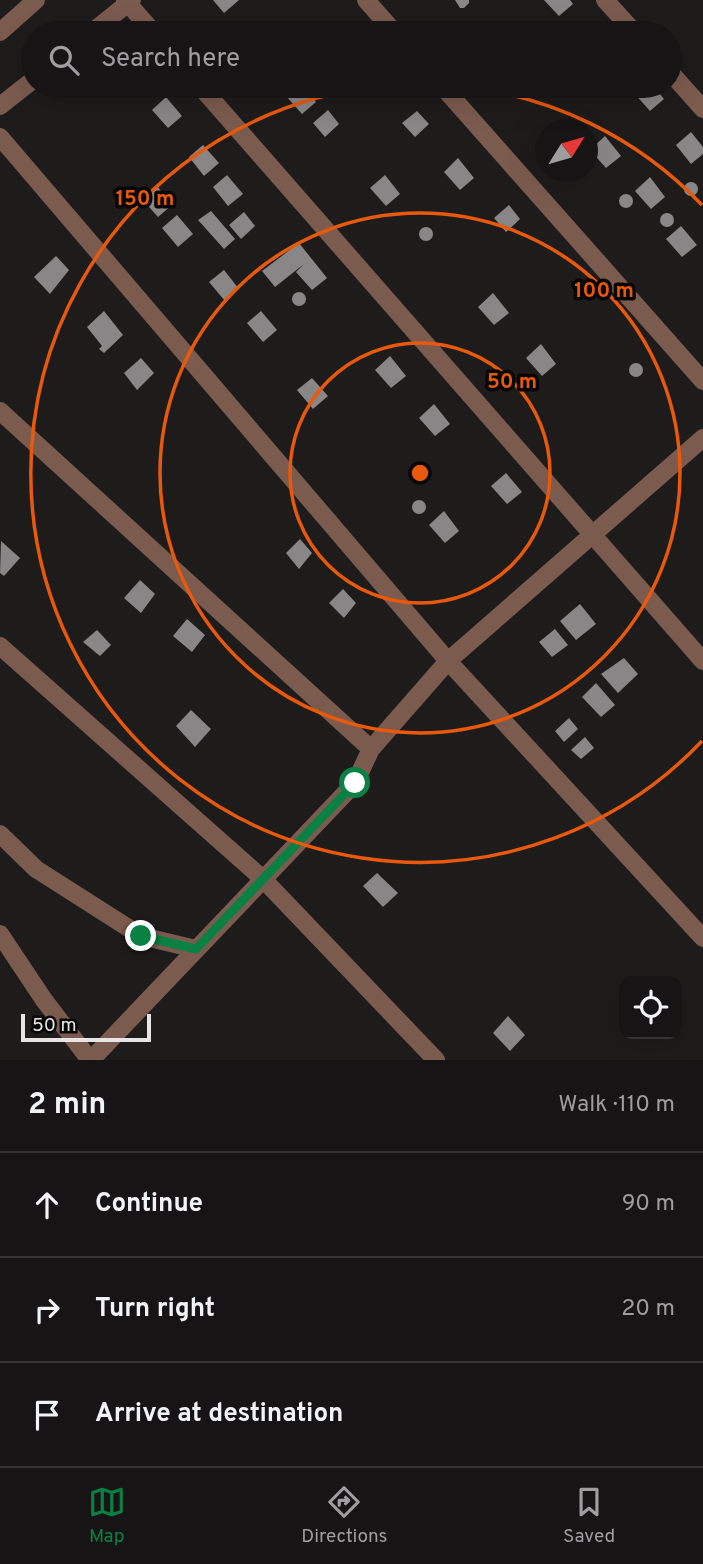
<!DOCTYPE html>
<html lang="en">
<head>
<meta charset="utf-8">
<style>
  :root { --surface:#161414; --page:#1f1d1d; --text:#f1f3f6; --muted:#9e9ea0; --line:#353334; --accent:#0b8043 }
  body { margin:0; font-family:Overpass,sans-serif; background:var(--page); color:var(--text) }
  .controls { position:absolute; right:21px; bottom:21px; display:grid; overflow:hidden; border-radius:14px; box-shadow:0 7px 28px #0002 }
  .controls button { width:63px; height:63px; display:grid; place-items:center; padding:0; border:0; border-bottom:2px solid var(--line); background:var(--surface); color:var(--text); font:35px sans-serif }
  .compass { position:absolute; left:535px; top:119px; width:63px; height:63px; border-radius:50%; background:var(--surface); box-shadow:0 7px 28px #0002; rotate:53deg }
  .scale { position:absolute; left:21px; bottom:18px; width:130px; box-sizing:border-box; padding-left:7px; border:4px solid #e6e4e4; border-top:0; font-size:19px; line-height:24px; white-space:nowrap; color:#e6e4e4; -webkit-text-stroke:5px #070606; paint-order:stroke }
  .stop { position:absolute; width:21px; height:21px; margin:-16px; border:5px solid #0b8043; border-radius:50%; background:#fff }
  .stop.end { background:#0b8043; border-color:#fff; box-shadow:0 2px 7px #0008 }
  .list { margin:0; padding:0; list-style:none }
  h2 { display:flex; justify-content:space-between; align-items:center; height:91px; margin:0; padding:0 28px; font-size:30px }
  h2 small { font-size:23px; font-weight:400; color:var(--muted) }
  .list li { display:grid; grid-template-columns:46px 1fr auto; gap:21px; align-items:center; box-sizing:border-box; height:105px; padding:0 28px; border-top:2px solid var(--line) }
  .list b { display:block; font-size:26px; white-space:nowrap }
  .list em { font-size:23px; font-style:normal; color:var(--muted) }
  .icon { flex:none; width:38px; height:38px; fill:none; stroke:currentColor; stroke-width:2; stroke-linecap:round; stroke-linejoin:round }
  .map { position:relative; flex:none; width:703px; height:1060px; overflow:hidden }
  .search { position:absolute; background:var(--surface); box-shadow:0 7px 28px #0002; left:21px; right:21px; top:21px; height:77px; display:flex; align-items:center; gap:18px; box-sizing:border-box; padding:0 24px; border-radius:38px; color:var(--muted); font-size:26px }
  .sheet { height:406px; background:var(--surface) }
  nav { display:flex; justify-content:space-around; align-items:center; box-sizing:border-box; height:98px; border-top:2px solid var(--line); background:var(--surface); font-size:19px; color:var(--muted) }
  nav a { display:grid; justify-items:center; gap:4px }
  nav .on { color:var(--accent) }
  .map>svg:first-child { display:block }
  .building { fill:#898688 }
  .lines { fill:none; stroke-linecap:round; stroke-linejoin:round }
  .minor { stroke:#7b5b4e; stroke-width:18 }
  .route { stroke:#0b8043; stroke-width:9 }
  .ring { fill:none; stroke:#e8590c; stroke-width:3.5 }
  .centre { fill:#e8590c; stroke:#070606; stroke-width:3.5 }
  .ring-label { font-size:21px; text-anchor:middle; font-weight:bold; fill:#e8590c; stroke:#070606; stroke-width:7; stroke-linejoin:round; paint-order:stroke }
</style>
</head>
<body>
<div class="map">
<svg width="703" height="1060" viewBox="0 0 703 1060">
  <rect width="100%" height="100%" fill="#1e1b1b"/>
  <g class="building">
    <path d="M 213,0 L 239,0 L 224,13 Z"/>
    <path d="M 455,0 L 469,0 L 469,3 L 464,8 L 460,8 Z"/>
    <path d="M 544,0 L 570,0 L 573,4 L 559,16 Z"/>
    <path d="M 340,22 L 350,33 L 326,33 Z"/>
    <path d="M 49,86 L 73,86 L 59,98 Z"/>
    <path d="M 297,86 L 303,86 L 316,102 L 302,114 L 286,96 Z"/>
    <path d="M 642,86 L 653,86 L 664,99 L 650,111 L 634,93 Z"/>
    <path d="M 166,97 L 182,116 L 168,128 L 152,110 Z"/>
    <path d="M 328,110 L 339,124 L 325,137 L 313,123 Z"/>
    <path d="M 417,111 L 429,124 L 415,137 L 402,123 Z"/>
    <path d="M 691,132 L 703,147 L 703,154 L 691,164 L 676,145 Z"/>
    <path d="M 605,136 L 621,156 L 606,168 L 590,150 Z"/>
    <path d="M 203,145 L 219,163 L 204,176 L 189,157 Z"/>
    <path d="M 458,158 L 474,178 L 460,190 L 444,172 Z"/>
    <path d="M 227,175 L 243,194 L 228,206 L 213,187 Z"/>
    <path d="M 385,175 L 400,194 L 386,206 L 370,188 Z"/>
    <path d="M 650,177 L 665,197 L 651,209 L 635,191 Z"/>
    <circle cx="691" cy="189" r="7"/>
    <path d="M 157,186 L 172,205 L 158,217 L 142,199 Z"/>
    <circle cx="626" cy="201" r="7"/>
    <path d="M 509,205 L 520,219 L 506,232 L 494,218 Z"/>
    <path d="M 211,211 L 235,239 L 224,249 L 198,220 Z"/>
    <path d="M 244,212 L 255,226 L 241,239 L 229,225 Z"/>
    <circle cx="667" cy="220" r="7"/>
    <path d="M 177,215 L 193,234 L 178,247 L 162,228 Z"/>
    <path d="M 681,226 L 697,245 L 682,257 L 666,239 Z"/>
    <circle cx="426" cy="234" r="7"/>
    <path d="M 299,243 L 327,278 L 312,290 L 296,272 L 304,264 L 275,287 L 262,271 Z"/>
    <path d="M 56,256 L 69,270 L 50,294 L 34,277 Z"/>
    <path d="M 224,270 L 239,289 L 225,301 L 209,282 Z"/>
    <circle cx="299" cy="299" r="7"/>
    <path d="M 493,293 L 509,313 L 494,325 L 478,307 Z"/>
    <path d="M 104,311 L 123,335 L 104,353 L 99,349 L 102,346 L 87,327 Z"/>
    <path d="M 261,311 L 277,330 L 263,342 L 247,323 Z"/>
    <path d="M 541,344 L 556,364 L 542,376 L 526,358 Z"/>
    <path d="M 390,356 L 406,376 L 391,388 L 375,370 Z"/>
    <path d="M 141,358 L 154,373 L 137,390 L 124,373 Z"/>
    <circle cx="636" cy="370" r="7"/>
    <path d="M 312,378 L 328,396 L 313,409 L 297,390 Z"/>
    <path d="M 434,404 L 450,424 L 435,436 L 419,418 Z"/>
    <path d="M 506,473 L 522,492 L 507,504 L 491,486 Z"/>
    <circle cx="419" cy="507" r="7"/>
    <path d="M 444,511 L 459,531 L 445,543 L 429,525 Z"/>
    <path d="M 300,539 L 312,553 L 299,569 L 286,553 Z"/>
    <path d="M 1,541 L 20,558 L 4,576 L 0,573 Z"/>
    <path d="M 140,580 L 155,594 L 141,613 L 124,598 Z"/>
    <path d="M 343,589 L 356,603 L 344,618 L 329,603 Z"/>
    <path d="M 580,604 L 596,624 L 576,640 L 560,621 Z"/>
    <path d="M 187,619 L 205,635 L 192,652 L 173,636 Z"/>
    <path d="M 555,629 L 568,645 L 552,657 L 539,642 Z"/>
    <path d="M 97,630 L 111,645 L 100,656 L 83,642 Z"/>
    <path d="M 624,658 L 638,674 L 618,693 L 601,674 Z"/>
    <path d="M 596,683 L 615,705 L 601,717 L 582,697 Z"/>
    <path d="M 191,710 L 211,729 L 195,747 L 176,726 Z"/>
    <path d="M 569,718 L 578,729 L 564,742 L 555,731 Z"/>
    <path d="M 585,737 L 594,748 L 581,759 L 571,750 Z"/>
    <path d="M 377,873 L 398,893 L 383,907 L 363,886 Z"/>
    <path d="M 508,1016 L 525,1035 L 510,1051 L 493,1033 Z"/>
  </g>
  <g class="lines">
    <g class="minor">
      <path d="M 125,0 L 154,33"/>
      <path d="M 366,0 L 395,33"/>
      <path d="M 605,0 L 635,33"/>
      <path d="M 0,32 L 36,0"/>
      <path d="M 91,33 L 132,0"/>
      <path d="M 670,72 L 703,109"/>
      <path d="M 200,86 L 703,661"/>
      <path d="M 442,86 L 703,381"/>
      <path d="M 0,106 L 33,80"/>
      <path d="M 0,137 L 448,661 L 703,938"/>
      <path d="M 0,411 L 371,749"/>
      <path d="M 0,646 L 263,879 L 436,1060"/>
      <path d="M 0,834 L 36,869 L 141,936 L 196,949"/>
      <path d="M 0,934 L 44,1000 L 90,1060"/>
      <path d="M 91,1060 L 355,783 L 371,749 L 448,661 L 703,438"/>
    </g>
  </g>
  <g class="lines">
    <path class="route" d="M 141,936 L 196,949 L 355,783"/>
  </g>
  <g class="ring">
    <circle cx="420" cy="473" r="130"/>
    <circle cx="420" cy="473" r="260"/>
    <path d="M702 741A389 389 0 1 1 383 86M457 86A389 389 0 0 1 702 205"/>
  </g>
  <circle cx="420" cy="473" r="10" class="centre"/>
  <g class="ring-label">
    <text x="145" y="205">150 m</text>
    <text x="604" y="297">100 m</text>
    <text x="512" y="388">50 m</text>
  </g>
</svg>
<div class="controls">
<button><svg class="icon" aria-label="locate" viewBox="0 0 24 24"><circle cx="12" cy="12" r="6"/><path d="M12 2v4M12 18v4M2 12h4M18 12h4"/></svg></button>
</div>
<svg class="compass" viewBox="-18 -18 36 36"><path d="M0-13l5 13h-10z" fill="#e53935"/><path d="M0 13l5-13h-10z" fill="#9e9ea0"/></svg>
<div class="scale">50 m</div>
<div class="stop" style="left:355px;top:783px"></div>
<div class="stop end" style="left:141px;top:936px"></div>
<div class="search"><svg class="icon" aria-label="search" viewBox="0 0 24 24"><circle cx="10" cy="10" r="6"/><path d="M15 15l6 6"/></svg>Search here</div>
</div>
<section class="sheet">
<h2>2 min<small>Walk · 110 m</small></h2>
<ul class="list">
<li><svg class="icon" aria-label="ahead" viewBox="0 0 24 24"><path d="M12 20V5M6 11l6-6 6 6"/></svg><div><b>Continue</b></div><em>90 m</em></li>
<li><svg class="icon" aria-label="right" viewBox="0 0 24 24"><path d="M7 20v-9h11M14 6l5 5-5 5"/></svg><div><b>Turn right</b></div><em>20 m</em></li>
<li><svg class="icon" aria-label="arrive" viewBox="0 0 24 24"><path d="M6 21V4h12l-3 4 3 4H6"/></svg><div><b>Arrive at destination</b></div></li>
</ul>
</section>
<nav>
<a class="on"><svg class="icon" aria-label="map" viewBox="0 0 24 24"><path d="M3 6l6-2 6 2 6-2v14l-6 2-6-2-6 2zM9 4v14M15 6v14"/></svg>Map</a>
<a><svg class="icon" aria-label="directions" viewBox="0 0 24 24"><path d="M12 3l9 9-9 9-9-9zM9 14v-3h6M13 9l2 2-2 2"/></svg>Directions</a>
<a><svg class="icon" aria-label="saved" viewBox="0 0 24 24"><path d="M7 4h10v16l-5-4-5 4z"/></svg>Saved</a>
</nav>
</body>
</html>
